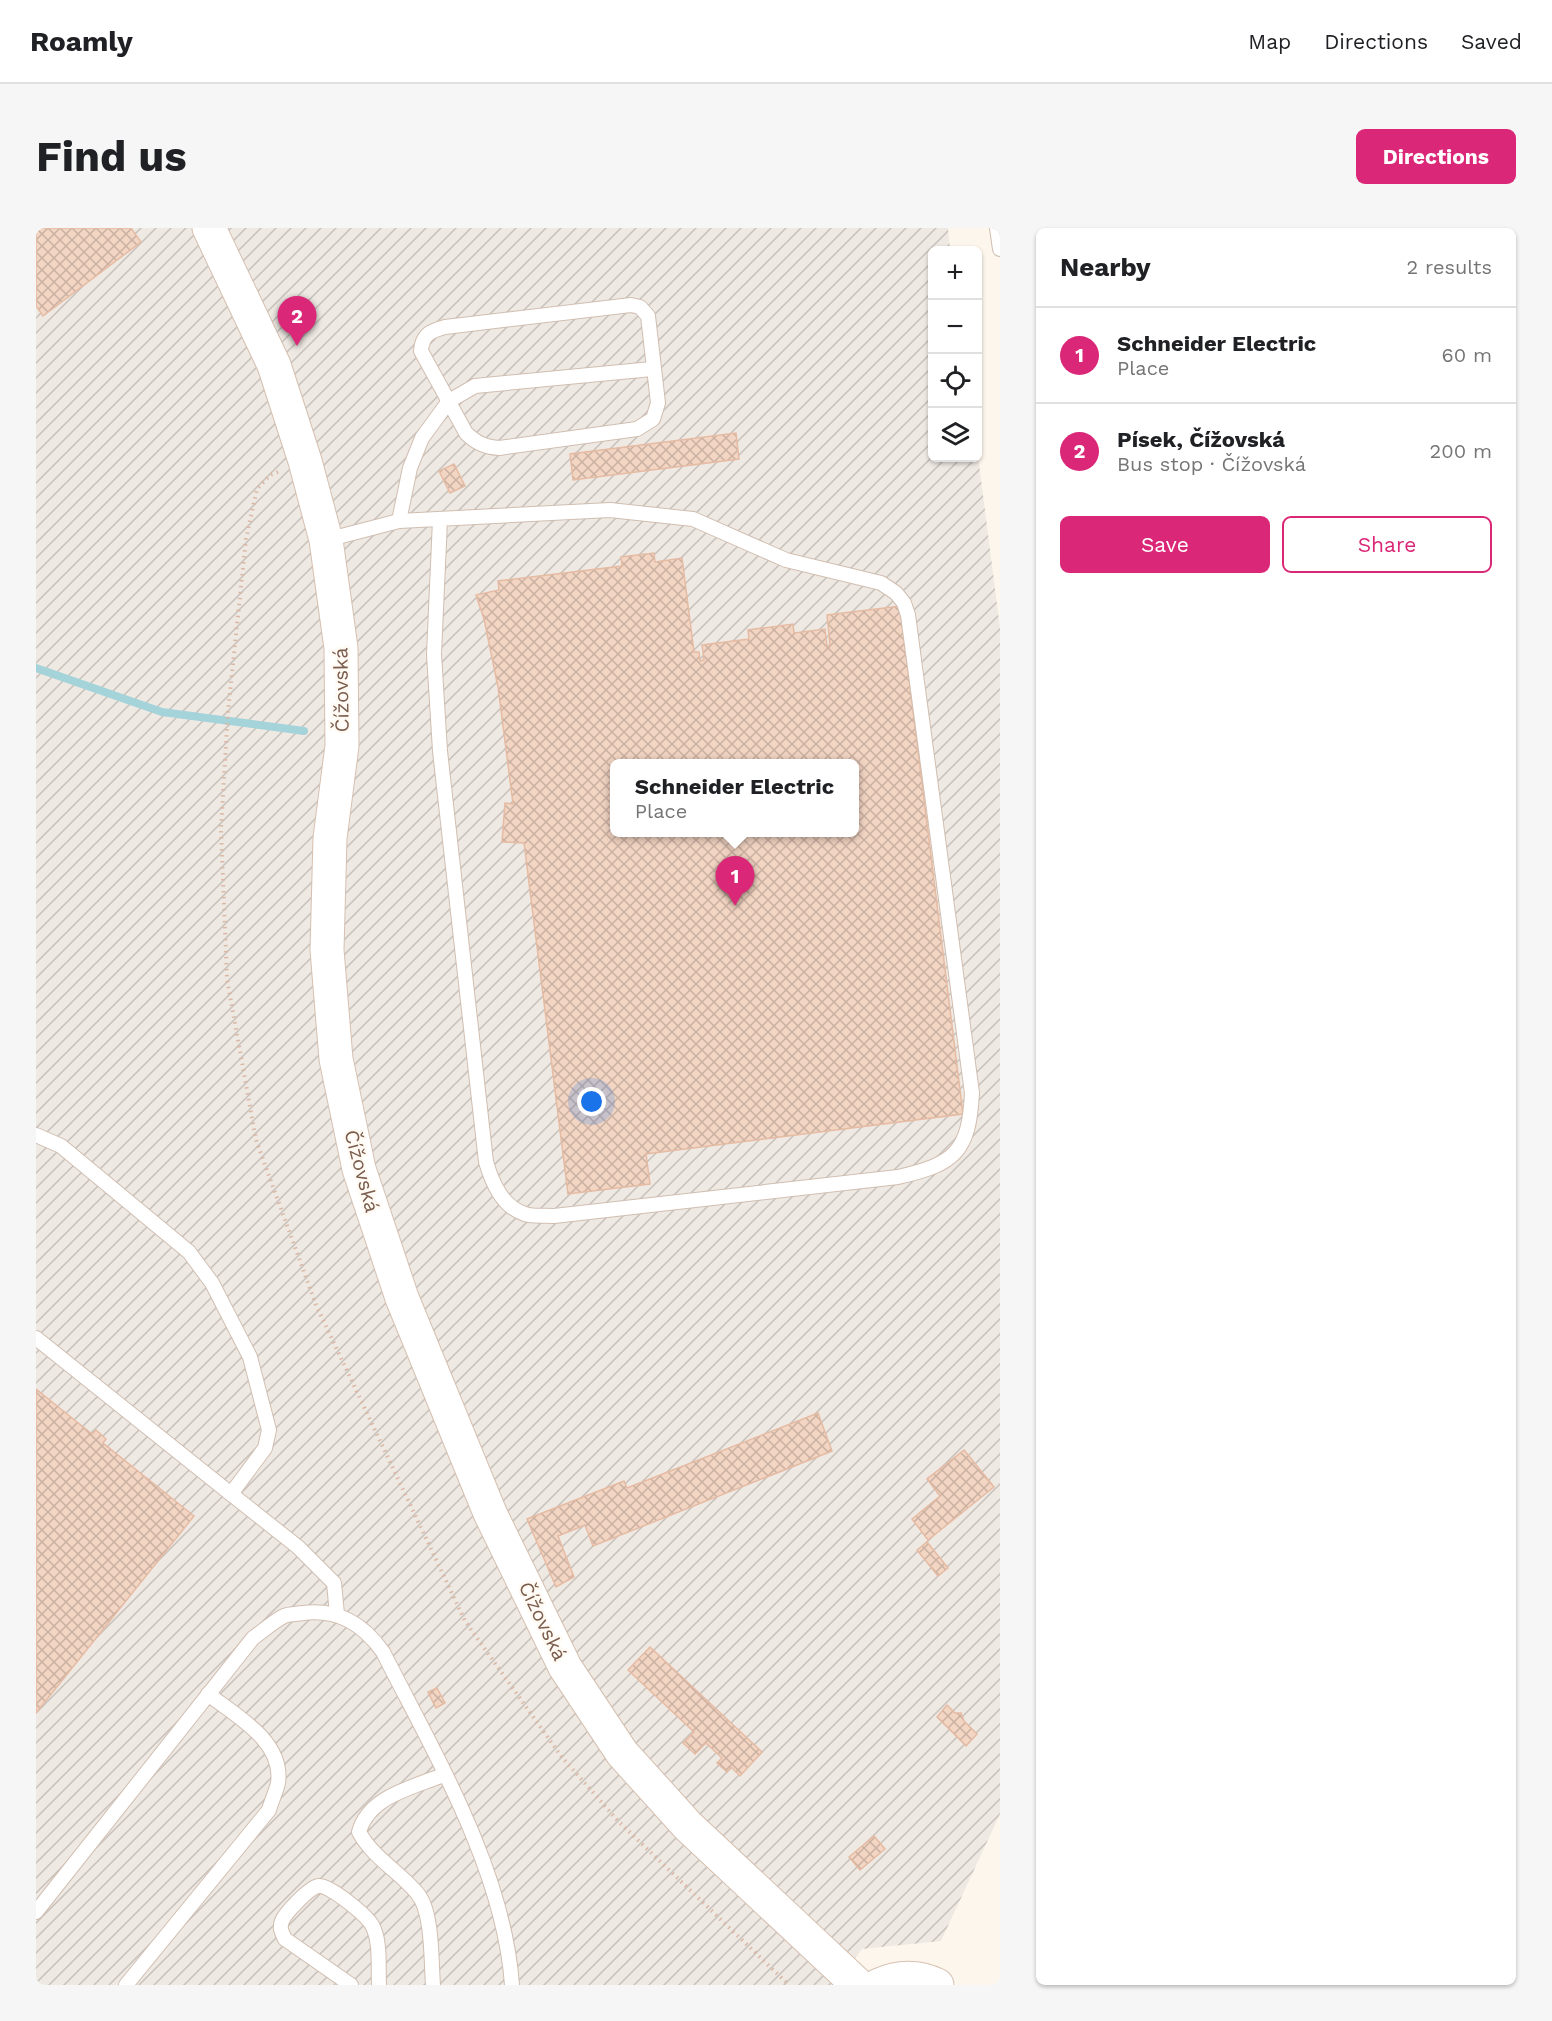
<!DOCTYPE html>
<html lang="en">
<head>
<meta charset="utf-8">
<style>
  :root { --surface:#fff; --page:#f6f6f6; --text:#202124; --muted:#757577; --line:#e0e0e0; --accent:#db2777 }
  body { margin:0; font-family:"Work Sans",sans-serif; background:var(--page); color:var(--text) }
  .controls { position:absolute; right:18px; top:18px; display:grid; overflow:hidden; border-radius:9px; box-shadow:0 2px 4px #0004 }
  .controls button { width:54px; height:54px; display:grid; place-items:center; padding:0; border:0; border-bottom:2px solid var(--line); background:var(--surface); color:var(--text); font:30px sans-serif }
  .you { position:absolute; left:556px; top:874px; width:21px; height:21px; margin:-15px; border:4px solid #fff; border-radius:50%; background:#1a73e8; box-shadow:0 0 0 9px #1a73e833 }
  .badge { display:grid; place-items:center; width:39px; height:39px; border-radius:50%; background:var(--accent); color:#fff; font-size:20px; font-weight:700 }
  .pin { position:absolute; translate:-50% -50px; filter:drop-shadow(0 2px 3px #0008) }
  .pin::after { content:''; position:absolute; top:32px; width:21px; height:18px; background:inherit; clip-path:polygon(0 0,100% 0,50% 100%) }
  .popup { position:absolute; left:574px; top:531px; width:249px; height:78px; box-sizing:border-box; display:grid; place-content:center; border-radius:9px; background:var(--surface); filter:drop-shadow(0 2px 4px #0005); font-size:20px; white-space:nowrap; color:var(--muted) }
  .popup b { font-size:22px; color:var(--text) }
  .popup::after { content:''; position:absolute; left:50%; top:100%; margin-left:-12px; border:12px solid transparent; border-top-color:var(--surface) }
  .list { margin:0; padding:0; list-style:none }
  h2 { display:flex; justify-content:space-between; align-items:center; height:78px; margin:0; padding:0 24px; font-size:26px }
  h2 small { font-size:20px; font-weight:400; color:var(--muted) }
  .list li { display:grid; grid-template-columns:39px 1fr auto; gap:18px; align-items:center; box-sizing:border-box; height:96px; padding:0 24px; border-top:2px solid var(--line) }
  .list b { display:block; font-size:22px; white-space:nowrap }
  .list p { margin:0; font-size:20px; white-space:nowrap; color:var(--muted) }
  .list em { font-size:20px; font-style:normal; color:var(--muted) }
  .actions { display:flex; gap:12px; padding:18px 24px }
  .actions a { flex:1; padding:14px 0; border:2px solid var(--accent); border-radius:9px; text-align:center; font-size:21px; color:var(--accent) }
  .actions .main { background:var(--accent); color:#fff }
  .icon { flex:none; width:33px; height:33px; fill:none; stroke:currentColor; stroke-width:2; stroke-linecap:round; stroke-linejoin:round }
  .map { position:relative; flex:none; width:964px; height:1757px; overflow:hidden; border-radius:9px }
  header { display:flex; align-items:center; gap:36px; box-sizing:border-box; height:84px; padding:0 30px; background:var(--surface); border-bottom:2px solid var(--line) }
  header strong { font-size:28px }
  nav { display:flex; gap:33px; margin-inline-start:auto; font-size:21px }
  .intro { display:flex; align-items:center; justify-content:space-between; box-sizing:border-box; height:144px; padding:0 36px }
  h1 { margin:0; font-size:42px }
  .button { padding:15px 27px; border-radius:9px; background:var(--accent); color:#fff; font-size:21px; font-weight:700 }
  main { display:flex; gap:36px; padding:0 36px }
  aside { flex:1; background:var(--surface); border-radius:9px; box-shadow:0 2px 4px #0004 }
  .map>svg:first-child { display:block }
  .industrial { fill:url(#industrial-furrows); fill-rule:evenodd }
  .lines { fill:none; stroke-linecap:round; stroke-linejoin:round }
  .stream { stroke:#a5d3da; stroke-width:8 }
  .building { fill:url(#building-cross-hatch); stroke:#e6bba3; stroke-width:1.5; fill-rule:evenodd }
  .lane-casing { stroke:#d1beb0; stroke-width:16 }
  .secondary-casing { stroke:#d6c0b0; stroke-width:35 }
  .path { stroke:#d9b8a5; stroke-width:4; stroke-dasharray:1.5 4.5; stroke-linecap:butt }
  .lane { stroke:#fff; stroke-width:14 }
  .secondary { stroke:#fff; stroke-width:33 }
  .labels { text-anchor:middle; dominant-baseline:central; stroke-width:5; stroke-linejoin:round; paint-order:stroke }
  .street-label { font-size:20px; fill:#7a5c4d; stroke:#fffaf3 }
</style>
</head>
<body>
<header>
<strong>Roamly</strong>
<nav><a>Map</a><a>Directions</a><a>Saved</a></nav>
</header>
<div class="intro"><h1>Find us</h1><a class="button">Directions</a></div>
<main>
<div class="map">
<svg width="964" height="1757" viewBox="0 0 964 1757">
  <defs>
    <pattern id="industrial-furrows" width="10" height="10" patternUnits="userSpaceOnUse" patternTransform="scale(1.5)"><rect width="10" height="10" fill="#efe9e4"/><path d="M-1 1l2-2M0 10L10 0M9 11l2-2" fill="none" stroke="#c7c0bb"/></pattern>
    <pattern id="building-cross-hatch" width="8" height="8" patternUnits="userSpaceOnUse" patternTransform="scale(1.5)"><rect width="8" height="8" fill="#f3d5c3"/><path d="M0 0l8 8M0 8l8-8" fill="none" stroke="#cab0a1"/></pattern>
  </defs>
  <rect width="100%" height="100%" fill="#fdf6ec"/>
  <path class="industrial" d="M 0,0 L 912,0 L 914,22 L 897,22 L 897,230 L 942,228 L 964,400 L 964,1586 L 905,1713 L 826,1721 L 799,1757 L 0,1757 ZM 579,536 L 819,536 L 819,604 L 579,604 Z"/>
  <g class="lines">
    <path class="stream" d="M 0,440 L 126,484 L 268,503"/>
  </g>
  <g class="building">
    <path d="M 0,0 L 95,0 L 105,14 L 7,88 L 0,78 Z"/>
    <path d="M 700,205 L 703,231 L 537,252 L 534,226 Z"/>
    <path d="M 418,236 L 429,258 L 414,265 L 403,243 Z"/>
    <path d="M 618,325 L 619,334 L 646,330 L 658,424 L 663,424 L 664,433 L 668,432 L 666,417 L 713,411 L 712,402 L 757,396 L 758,405 L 789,401 L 791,418 L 794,417 L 791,387 L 864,378 L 927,886 L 610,926 L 614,956 L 532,966 L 488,615 L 466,614 L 469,575 L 477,576 L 462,459 L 448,391 L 440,367 L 463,362 L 462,353 L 586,338 L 585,329 ZM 579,536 L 819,536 L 819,604 L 579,604 Z"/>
    <path d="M 0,1161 L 56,1206 L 60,1202 L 70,1211 L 67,1215 L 158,1288 L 0,1485 Z"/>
    <path d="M 782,1185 L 796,1223 L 557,1318 L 549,1297 L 522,1308 L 538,1349 L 520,1359 L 491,1291 L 588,1253 L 591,1260 Z"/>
    <path d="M 928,1222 L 958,1259 L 892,1312 L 876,1291 L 904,1268 L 891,1251 Z"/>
    <path d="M 891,1314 L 912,1340 L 902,1348 L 881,1322 Z"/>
    <path d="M 614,1419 L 726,1524 L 704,1548 L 695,1539 L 691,1544 L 681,1535 L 686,1530 L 670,1515 L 659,1526 L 647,1515 L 658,1504 L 592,1442 Z"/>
    <path d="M 401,1460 L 409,1475 L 400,1480 L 392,1464 Z"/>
    <path d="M 911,1477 L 919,1485 L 925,1485 L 928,1493 L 941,1506 L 930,1518 L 901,1489 Z"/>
    <path d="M 838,1608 L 849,1621 L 824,1642 L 813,1629 Z"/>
  </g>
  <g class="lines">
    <g class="lane-casing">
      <g id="lane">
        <path d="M 961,0 L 964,21"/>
        <path d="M 595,77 L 604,79 L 612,88 L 622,175 L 617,191 L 601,201 L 463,220 C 449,219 440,215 430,205 L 385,123 C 386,107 394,103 409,99 Z"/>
        <path d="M 363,293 L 374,240 L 386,210 L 413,173 L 439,158 L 616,141"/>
        <path d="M 290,312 L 363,293 L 574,282 L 657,291 L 750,332 L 845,355 L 860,365 L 868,375 L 872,387 L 936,865 C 933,924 919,936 862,949 L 518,988 C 509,987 497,989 489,986 C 466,979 456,954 450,934 L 404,523 L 398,426 L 404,292"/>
        <path d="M 0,907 L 25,918 L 153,1024 L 176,1055 L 214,1129 L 233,1202 L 229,1220 L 195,1266 L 262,1319 L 298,1355 L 301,1386"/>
        <path d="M 0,1110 L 195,1266"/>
        <path d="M 0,1684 L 217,1410 C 227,1403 238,1393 248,1388 C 254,1386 261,1386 267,1385 C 303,1381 327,1396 347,1424 C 398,1525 468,1642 476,1757"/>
        <path d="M 90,1757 L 233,1582 C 235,1574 240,1564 242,1555 C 248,1513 200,1488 172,1466"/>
        <path d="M 315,1757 L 249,1711 C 246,1705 243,1700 246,1693 C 249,1685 273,1660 282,1658 C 293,1656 330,1687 336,1697 C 345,1713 342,1739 343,1757"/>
        <path d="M 397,1757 C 395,1733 397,1683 381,1665 C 363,1643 337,1630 323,1604 C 333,1568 376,1560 407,1547"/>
      </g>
    </g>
    <g class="secondary-casing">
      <g id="secondary">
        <path d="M 173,0 L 238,137 L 269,233 L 290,312 L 305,420 L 306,518 L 294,610 L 291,722 L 300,831 L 323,941 L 366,1070 L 454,1285 L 529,1439 L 586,1525 L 652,1598 L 822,1757"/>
        <path d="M 843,1757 C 863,1748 882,1748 901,1757"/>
      </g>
    </g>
    <path class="path" d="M 242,244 L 234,247 L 221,261 L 210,311 L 192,483 L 185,601 L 191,751 L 220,912 L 280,1077 L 429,1393 L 525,1528 L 582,1593 L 753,1757"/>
    <use href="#lane" class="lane"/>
    <use href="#secondary" class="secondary"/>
  </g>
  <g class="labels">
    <g class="street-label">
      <text transform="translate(305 462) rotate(-91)">Čížovská</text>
      <text transform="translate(326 943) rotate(75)">Čížovská</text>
      <text transform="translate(507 1393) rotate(64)">Čížovská</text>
    </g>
  </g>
</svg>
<div class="controls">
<button>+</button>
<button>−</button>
<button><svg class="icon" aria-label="locate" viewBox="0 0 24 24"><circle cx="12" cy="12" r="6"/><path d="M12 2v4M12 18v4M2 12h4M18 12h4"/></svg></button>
<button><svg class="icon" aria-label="layers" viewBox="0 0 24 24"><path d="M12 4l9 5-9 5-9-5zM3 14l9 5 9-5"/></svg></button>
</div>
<div class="you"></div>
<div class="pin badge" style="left:699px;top:678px">1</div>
<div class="popup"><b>Schneider Electric</b>Place</div>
<div class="pin badge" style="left:261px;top:118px">2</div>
</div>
<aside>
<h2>Nearby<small>2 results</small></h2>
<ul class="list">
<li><span class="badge">1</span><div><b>Schneider Electric</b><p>Place</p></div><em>60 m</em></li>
<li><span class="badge">2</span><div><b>Písek, Čížovská</b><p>Bus stop · Čížovská</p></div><em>200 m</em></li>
</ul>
<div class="actions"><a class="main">Save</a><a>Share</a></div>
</aside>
</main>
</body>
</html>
